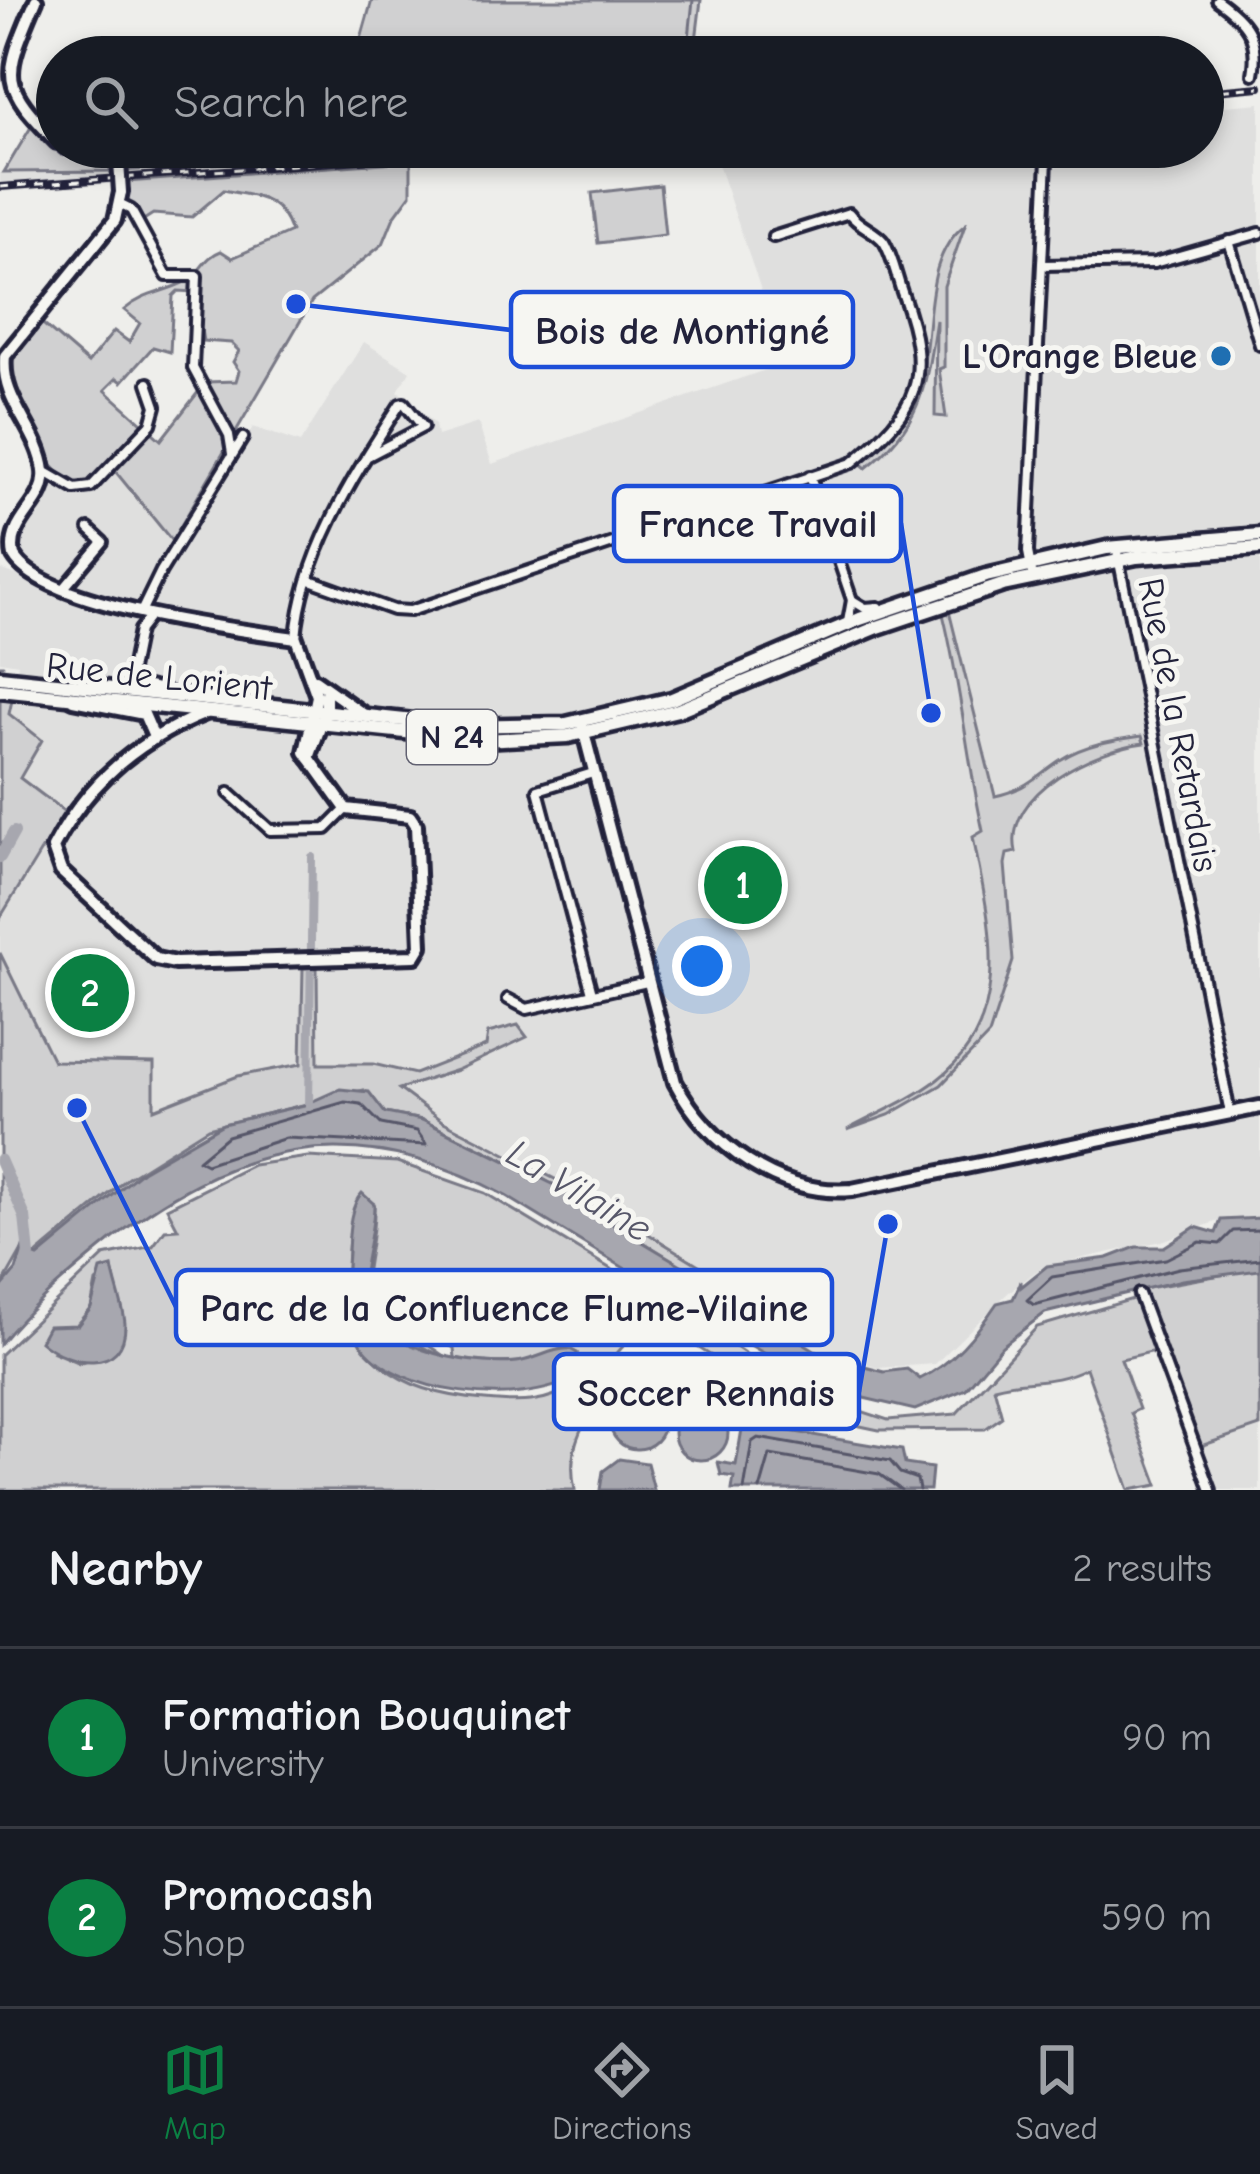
<!DOCTYPE html>
<html lang="en">
<head>
<meta charset="utf-8">
<style>
  :root { --surface:#171b24; --page:#242831; --text:#f1f3f6; --muted:#9ea1a6; --line:#363941; --accent:#0b8043 }
  body { margin:0; font-family:"Comic Neue",sans-serif; background:var(--page); color:var(--text) }
  .you { position:absolute; left:702px; top:966px; width:42px; height:42px; margin:-30px; border:9px solid #fff; border-radius:50%; background:#1a73e8; box-shadow:0 0 0 18px #1a73e833 }
  .badge { display:grid; place-items:center; width:78px; height:78px; border-radius:50%; background:var(--accent); color:#fff; font-size:39px; font-weight:700 }
  .pin { position:absolute; translate:-50% -50%; border:6px solid #fff; box-shadow:0 3px 12px #0006 }
  .list { margin:0; padding:0; list-style:none }
  h2 { display:flex; justify-content:space-between; align-items:center; height:156px; margin:0; padding:0 48px; font-size:51px }
  h2 small { font-size:39px; font-weight:400; color:var(--muted) }
  .list li { display:grid; grid-template-columns:78px 1fr auto; gap:36px; align-items:center; box-sizing:border-box; height:180px; padding:0 48px; border-top:3px solid var(--line) }
  .list b { display:block; font-size:45px; white-space:nowrap }
  .list p { margin:0; font-size:39px; white-space:nowrap; color:var(--muted) }
  .list em { font-size:39px; font-style:normal; color:var(--muted) }
  .icon { flex:none; width:66px; height:66px; fill:none; stroke:currentColor; stroke-width:2; stroke-linecap:round; stroke-linejoin:round }
  .map { position:relative; flex:none; width:1260px; height:1490px; overflow:hidden }
  .search { position:absolute; background:var(--surface); box-shadow:0 6px 18px #0003; left:36px; right:36px; top:36px; height:132px; display:flex; align-items:center; gap:30px; box-sizing:border-box; padding:0 42px; border-radius:66px; color:var(--muted); font-size:45px }
  .sheet { height:516px; background:var(--surface) }
  nav { display:flex; justify-content:space-around; align-items:center; box-sizing:border-box; height:168px; border-top:3px solid var(--line); background:var(--surface); font-size:33px; color:var(--muted) }
  nav a { display:grid; justify-items:center; gap:6px }
  nav .on { color:var(--accent) }
  .map>svg:first-child { display:block }
  .built { fill:#dfdfde }
  .green { fill:#d0d0d1; stroke:#797986; stroke-width:3; fill-rule:evenodd }
  .water { fill:#a7a7af; stroke:#727281; stroke-width:3 }
  .lines { fill:none; stroke-linecap:round; stroke-linejoin:round }
  .shore { stroke:#575769; stroke-width:3 }
  .stream { stroke:#727281; stroke-width:3 }
  .canal { stroke:#a7a7af; stroke-width:8 }
  .river { stroke:#a7a7af; stroke-width:12 }
  .minor-casing { stroke:#22223b; stroke-width:16 }
  .tertiary-casing { stroke:#22223b; stroke-width:20 }
  .primary-casing { stroke:#22223b; stroke-width:21 }
  .minor { stroke:#f6f6f2; stroke-width:8 }
  .tertiary { stroke:#f6f6f2; stroke-width:10 }
  .primary { stroke:#f6f6f2; stroke-width:12 }
  .rail-casing { stroke:#22223b; stroke-width:8 }
  .rail { stroke:#f6f6f2; stroke-width:3; stroke-dasharray:9; stroke-linecap:butt }
  .tertiary-bridge-casing { stroke:#22223b; stroke-width:20; stroke-linecap:butt }
  .tertiary-bridge { stroke:#f6f6f2; stroke-width:10 }
  .poi-dot { fill:#1f6fb2; stroke:#f6f6f2; stroke-width:4.5 }
  .labels { text-anchor:middle; dominant-baseline:central; stroke-width:10; stroke-linejoin:round; paint-order:stroke }
  .shield { fill:#f6f6f2; stroke:#626272; stroke-width:3 }
  .shield-label { font-size:33px; font-weight:bold; fill:#22223b }
  .poi-label { font-size:36px; font-weight:bold; fill:#22223b; stroke:#f6f6f2; text-anchor:end }
  .street-label { font-size:36px; fill:#22223b; stroke:#f6f6f2 }
  .water-label { font-size:39px; font-style:italic; fill:#575769; stroke:#f6f6f2 }
  .leader { fill:none; stroke:#1d4ed8; stroke-width:4.5 }
  .callout-dot { fill:#1d4ed8; stroke:#f6f6f2; stroke-width:4.5 }
  .callout { fill:#f6f6f2; stroke:#1d4ed8; stroke-width:4.5 }
  .callout-label { font-size:39px; text-anchor:middle; font-weight:bold; fill:#22223b }
</style>
</head>
<body>
<div class="map">
<svg width="1260" height="1490" viewBox="0 0 1260 1490">
  <rect width="100%" height="100%" fill="#eeeeeb"/>
  <filter id="ink" filterUnits="userSpaceOnUse"><feTurbulence type="fractalNoise" baseFrequency=".00833" numOctaves="2"/><feDisplacementMap in="SourceGraphic" scale="24" xChannelSelector="R" yChannelSelector="G"/><feConvolveMatrix kernelMatrix="1 2 1 2 8 2 1 2 1" color-interpolation-filters="sRGB"/></filter>
  <g filter="url(#ink)">
    <g class="built">
      <path d="M 1260,103 L 1260,1223 L 1221,1220 L 1162,1241 L 1042,1267 L 1009,1292 L 935,1364 L 878,1368 L 806,1346 L 779,1330 L 711,1282 L 714,1275 L 584,1193 L 423,1109 L 390,1087 L 373,1065 L 317,1064 L 303,969 L 302,1064 L 238,1076 L 153,1110 L 153,1063 L 53,1062 L 0,953 L 0,918 L 64,812 L 20,777 L 9,713 L 18,664 L 0,661 L 0,569 L 22,577 L 17,535 L 51,475 L 83,497 L 114,469 L 179,549 L 253,427 L 300,443 L 364,342 L 410,371 L 398,391 L 435,424 L 437,436 L 478,423 L 492,464 L 786,363 L 712,147 L 1203,147 L 1203,108 Z"/>
      <path d="M 433,147 L 592,147 L 123,182 L 122,171 Z"/>
      <path d="M 117,171 L 118,183 L 0,192 L 0,173 Z"/>
      <path d="M 1260,1426 L 1260,1490 L 1205,1490 L 1192,1449 Z"/>
    </g>
    <g class="green">
      <path d="M 372,0 L 701,0 L 694,57 L 319,57 L 359,46 Z"/>
      <path d="M 31,127 L 73,155 L 109,154 L 117,171 L 4,172 Z"/>
      <path d="M 244,147 L 433,147 L 122,171 L 122,155 Z"/>
      <path d="M 411,161 L 411,194 L 394,217 L 383,244 L 312,301 L 172,541 L 111,466 L 89,486 L 76,488 C 39,460 12,411 6,363 L 36,318 L 88,363 L 114,331 L 129,342 L 140,323 L 124,310 C 143,293 164,293 185,282 C 200,274 204,257 221,251 L 232,258 L 291,232 C 278,195 258,198 224,190 L 192,217 L 153,214 L 142,221 L 126,203 L 126,182 ZM 178,291 L 194,292 L 203,341 L 231,343 L 239,351 L 233,362 L 239,371 L 236,381 L 206,382 L 161,440 L 105,390 L 117,378 L 122,382 L 153,347 L 170,352 L 173,296 Z"/>
      <path d="M 660,185 L 665,235 L 598,243 L 592,193 Z"/>
      <path d="M 965,225 L 944,286 L 944,367 L 939,369 L 946,417 L 935,416 L 936,320 C 926,385 922,425 866,468 L 859,462 C 883,441 904,420 916,390 C 937,339 918,261 965,225 Z"/>
      <path d="M 949,611 L 995,796 C 1025,790 1035,777 1060,760 C 1085,744 1113,740 1142,736 L 1144,743 C 1096,749 1003,792 1016,852 L 1007,854 L 1005,864 L 1013,961 L 989,1035 L 941,1085 L 889,1115 L 847,1130 C 876,1114 911,1100 937,1080 C 1017,1019 989,920 973,837 L 983,831 C 967,758 961,687 943,614 Z"/>
      <path d="M 0,699 L 12,700 L 9,714 L 42,740 L 20,778 L 65,812 L 0,918 Z"/>
      <path d="M 0,953 L 53,1061 L 154,1063 L 154,1109 L 238,1076 L 301,1064 L 303,968 L 317,968 L 318,1064 L 373,1064 L 415,1074 L 486,1046 L 488,1033 L 518,1025 L 527,1037 L 457,1070 L 399,1089 L 442,1121 L 584,1194 L 715,1275 L 711,1282 L 699,1277 L 537,1175 L 422,1120 L 385,1113 L 364,1090 L 208,1128 L 128,1178 L 28,1262 L 28,1240 L 0,1289 Z"/>
      <path d="M 308,1157 L 397,1162 L 485,1193 L 707,1327 L 746,1354 L 774,1390 L 795,1387 L 836,1412 L 849,1407 L 888,1420 L 956,1414 L 1037,1327 L 1133,1299 L 1131,1291 L 1260,1268 L 1260,1426 L 1192,1449 L 1159,1350 L 1121,1359 L 1139,1409 L 1131,1413 L 1158,1485 L 1129,1490 L 1086,1368 C 1049,1386 1032,1377 994,1387 L 1002,1417 L 985,1429 L 879,1430 L 799,1413 L 696,1346 L 629,1341 C 610,1356 611,1369 601,1390 C 583,1425 566,1448 575,1490 L 0,1490 L 0,1355 L 104,1256 L 153,1246 L 165,1230 L 178,1229 L 167,1208 L 253,1165 ZM 356,1204 L 374,1204 C 377,1263 336,1314 412,1341 C 425,1346 430,1354 445,1357 L 414,1335 L 425,1332 L 454,1348 L 455,1358 C 490,1364 532,1368 563,1347 L 577,1353 L 578,1366 L 567,1381 L 573,1384 C 548,1405 515,1403 485,1400 C 401,1393 342,1361 347,1268 C 348,1245 349,1226 356,1204 ZM 112,1268 L 125,1328 L 118,1349 L 79,1363 L 53,1352 L 91,1308 L 96,1282 Z"/>
    </g>
    <g class="water">
      <path d="M 340,1089 L 369,1092 L 385,1113 L 422,1120 L 569,1192 L 586,1208 L 728,1293 L 756,1321 L 774,1324 L 844,1369 L 854,1364 L 884,1372 L 907,1369 L 920,1379 C 952,1364 976,1334 997,1303 L 1013,1299 L 1021,1281 L 1021,1287 L 1047,1266 L 1108,1258 L 1136,1247 L 1164,1247 L 1195,1227 L 1216,1233 L 1221,1220 L 1260,1218 L 1260,1270 L 1182,1280 L 1045,1313 L 1002,1346 L 966,1389 L 915,1410 L 821,1388 L 506,1196 C 352,1113 231,1142 100,1249 C 65,1278 29,1308 0,1344 L 0,1289 L 16,1270 L 24,1244 L 29,1240 L 30,1254 L 38,1257 L 142,1171 L 223,1124 L 304,1105 Z"/>
      <path d="M 362,1193 L 374,1204 C 374,1234 363,1261 363,1288 C 365,1349 471,1367 517,1362 C 535,1360 555,1347 570,1349 L 577,1353 L 573,1378 C 522,1408 395,1396 360,1343 C 343,1315 346,1284 348,1253 C 349,1234 349,1206 362,1193 Z"/>
      <path d="M 112,1267 C 115,1285 124,1307 125,1324 C 126,1376 67,1365 40,1341 L 48,1326 L 78,1325 L 91,1308 L 101,1270 Z"/>
      <circle cx="637" cy="1422" r="27"/>
      <circle cx="701" cy="1433" r="27"/>
      <path d="M 748,1424 L 902,1450 L 905,1464 L 932,1468 L 930,1490 L 732,1490 L 734,1477 L 721,1475 L 718,1462 L 736,1465 L 742,1429 Z"/>
      <path d="M 619,1459 L 647,1463 L 654,1490 L 600,1490 L 603,1471 Z"/>
    </g>
    <g class="lines">
      <g class="shore">
        <path d="M 345,1102 L 361,1104 L 381,1124 L 417,1131 L 427,1145 L 286,1138 L 206,1164 L 198,1160 L 227,1136 Z"/>
        <path d="M 1260,1230 L 1233,1231 L 1220,1244 L 1200,1242 L 1166,1259 L 1052,1277 L 1027,1300 L 1034,1305 L 1179,1268 L 1260,1259"/>
        <path d="M 744,1490 L 752,1442 L 758,1438 L 890,1461 L 900,1473 L 917,1479 L 919,1490"/>
        <path d="M 760,1490 L 770,1455 L 879,1474 L 901,1490"/>
      </g>
      <g class="stream">
        <path d="M 687,57 L 693,0"/>
        <path d="M 0,665 L 3,665"/>
      </g>
      <path class="canal" d="M 309,1107 L 312,857"/>
      <g class="river">
        <path d="M 0,857 L 14,832"/>
        <path d="M 0,1160 L 25,1217 L 29,1255"/>
      </g>
      <g class="minor-casing">
        <g id="minor">
          <path d="M 1217,0 C 1245,20 1260,37 1253,74"/>
          <path d="M 121,205 L 131,210 L 167,276 L 197,276 L 193,368 L 229,435 L 232,454"/>
          <path d="M 1229,241 L 1260,345"/>
          <path d="M 1043,265 L 1154,263 L 1260,233"/>
          <path d="M 44,471 L 75,489 L 91,487 L 151,424 L 156,406 L 148,383"/>
          <path d="M 810,476 L 852,600 L 848,622"/>
          <path d="M 1116,547 L 1230,1113"/>
          <path d="M 1033,578 L 1028,552 L 1047,160"/>
          <path d="M 310,580 L 393,610 L 410,611 L 852,463 C 920,408 932,376 903,295 C 897,279 893,257 884,242 C 875,230 859,227 849,213 L 773,237"/>
          <path d="M 65,587 L 103,542 L 89,529"/>
          <path d="M 852,600 L 865,608 L 878,607"/>
          <path d="M 141,612 L 161,571 L 243,438"/>
          <path d="M 150,616 L 139,630 L 130,675 L 139,684 L 162,689"/>
          <path d="M 296,638 C 303,552 355,474 400,404 L 404,403 L 423,427 L 366,457"/>
          <path d="M 229,793 L 270,830 L 326,829 L 346,809"/>
          <path d="M 592,993 L 538,790 L 593,773"/>
          <path d="M 508,999 L 527,1009 L 647,982"/>
          <path d="M 1139,1294 L 1211,1490"/>
        </g>
      </g>
      <g class="tertiary-casing">
        <g id="tertiary">
          <path d="M 36,0 C 2,80 0,83 57,142"/>
          <path d="M 65,147 L 108,149 L 119,162"/>
          <path d="M 121,192 L 115,220 L 5,356 C 0,401 39,429 44,471 C 48,505 6,519 14,556 C 44,607 238,630 296,638 L 317,696 L 305,752 L 346,809 L 410,816 L 416,825 L 421,946 L 415,956 L 175,963 L 156,959 L 61,871 L 53,848 C 86,784 139,739 206,713"/>
          <path d="M 315,680 L 363,714"/>
          <path d="M 73,700 L 144,714 L 154,737"/>
          <path d="M 582,725 L 675,1082 C 708,1145 779,1196 852,1190 L 1260,1107"/>
          <path d="M 309,758 L 326,711 L 326,693"/>
        </g>
      </g>
      <g class="primary-casing">
        <g id="primary">
          <path d="M 0,677 L 461,726 L 566,724 L 672,699 L 860,619 L 986,576 L 1107,548 L 1260,535"/>
          <path d="M 0,690 L 482,740 L 568,736 L 678,710 L 878,627 L 1003,585 L 1137,557 L 1260,548"/>
        </g>
      </g>
      <use href="#minor" class="minor"/>
      <use href="#tertiary" class="tertiary"/>
      <use href="#primary" class="primary"/>
      <g class="rail-casing">
        <g id="rail">
          <path d="M 1203,92 L 1260,87"/>
          <path d="M 0,187 L 533,147"/>
        </g>
      </g>
      <use href="#rail" class="rail"/>
      <g class="tertiary-bridge-casing">
        <path id="tertiary-bridge" d="M 119,162 L 121,192"/>
      </g>
      <use href="#tertiary-bridge" class="tertiary-bridge"/>
    </g>
  </g>
  <circle class="poi-dot" cx="1221" cy="356" r="12"/>
  <g class="labels">
    <rect class="shield" x="407" y="710" width="90" height="54" rx="9"/>
    <g class="shield-label">
      <text x="452" y="737">N 24</text>
    </g>
    <g class="poi-label">
      <text x="1197" y="356">L'Orange Bleue</text>
    </g>
    <g class="street-label">
      <text transform="translate(159 677) rotate(6)">Rue de Lorient</text>
      <text transform="translate(1178 725) rotate(79)">Rue de la Retardais</text>
    </g>
    <g class="water-label">
      <text transform="translate(579 1191) rotate(31)">La Vilaine</text>
    </g>
  </g>
  <path class="leader" d="M296 304L511 330M931 713L901 523M77 1108L176 1307M888 1224L859 1392"/>
  <g class="callout-dot">
    <circle cx="296" cy="304" r="12"/>
    <circle cx="931" cy="713" r="12"/>
    <circle cx="77" cy="1108" r="12"/>
    <circle cx="888" cy="1224" r="12"/>
  </g>
  <g class="callout">
    <rect x="511" y="292" width="342" height="75" rx="12"/>
    <rect x="614" y="486" width="287" height="75" rx="12"/>
    <rect x="176" y="1270" width="656" height="75" rx="12"/>
    <rect x="554" y="1354" width="305" height="75" rx="12"/>
  </g>
  <g class="callout-label">
    <text x="682" y="344">Bois de Montigné</text>
    <text x="758" y="537">France Travail</text>
    <text x="504" y="1321">Parc de la Confluence Flume-Vilaine</text>
    <text x="706" y="1406">Soccer Rennais</text>
  </g>
</svg>
<div class="you"></div>
<div class="pin badge" style="left:743px;top:885px">1</div>
<div class="pin badge" style="left:90px;top:993px">2</div>
<div class="search"><svg class="icon" aria-label="search" viewBox="0 0 24 24"><circle cx="10" cy="10" r="6"/><path d="M15 15l6 6"/></svg>Search here</div>
</div>
<section class="sheet">
<h2>Nearby<small>2 results</small></h2>
<ul class="list">
<li><span class="badge">1</span><div><b>Formation Bouquinet</b><p>University</p></div><em>90 m</em></li>
<li><span class="badge">2</span><div><b>Promocash</b><p>Shop</p></div><em>590 m</em></li>
</ul>
</section>
<nav>
<a class="on"><svg class="icon" aria-label="map" viewBox="0 0 24 24"><path d="M3 6l6-2 6 2 6-2v14l-6 2-6-2-6 2zM9 4v14M15 6v14"/></svg>Map</a>
<a><svg class="icon" aria-label="directions" viewBox="0 0 24 24"><path d="M12 3l9 9-9 9-9-9zM9 14v-3h6M13 9l2 2-2 2"/></svg>Directions</a>
<a><svg class="icon" aria-label="saved" viewBox="0 0 24 24"><path d="M7 4h10v16l-5-4-5 4z"/></svg>Saved</a>
</nav>
</body>
</html>
